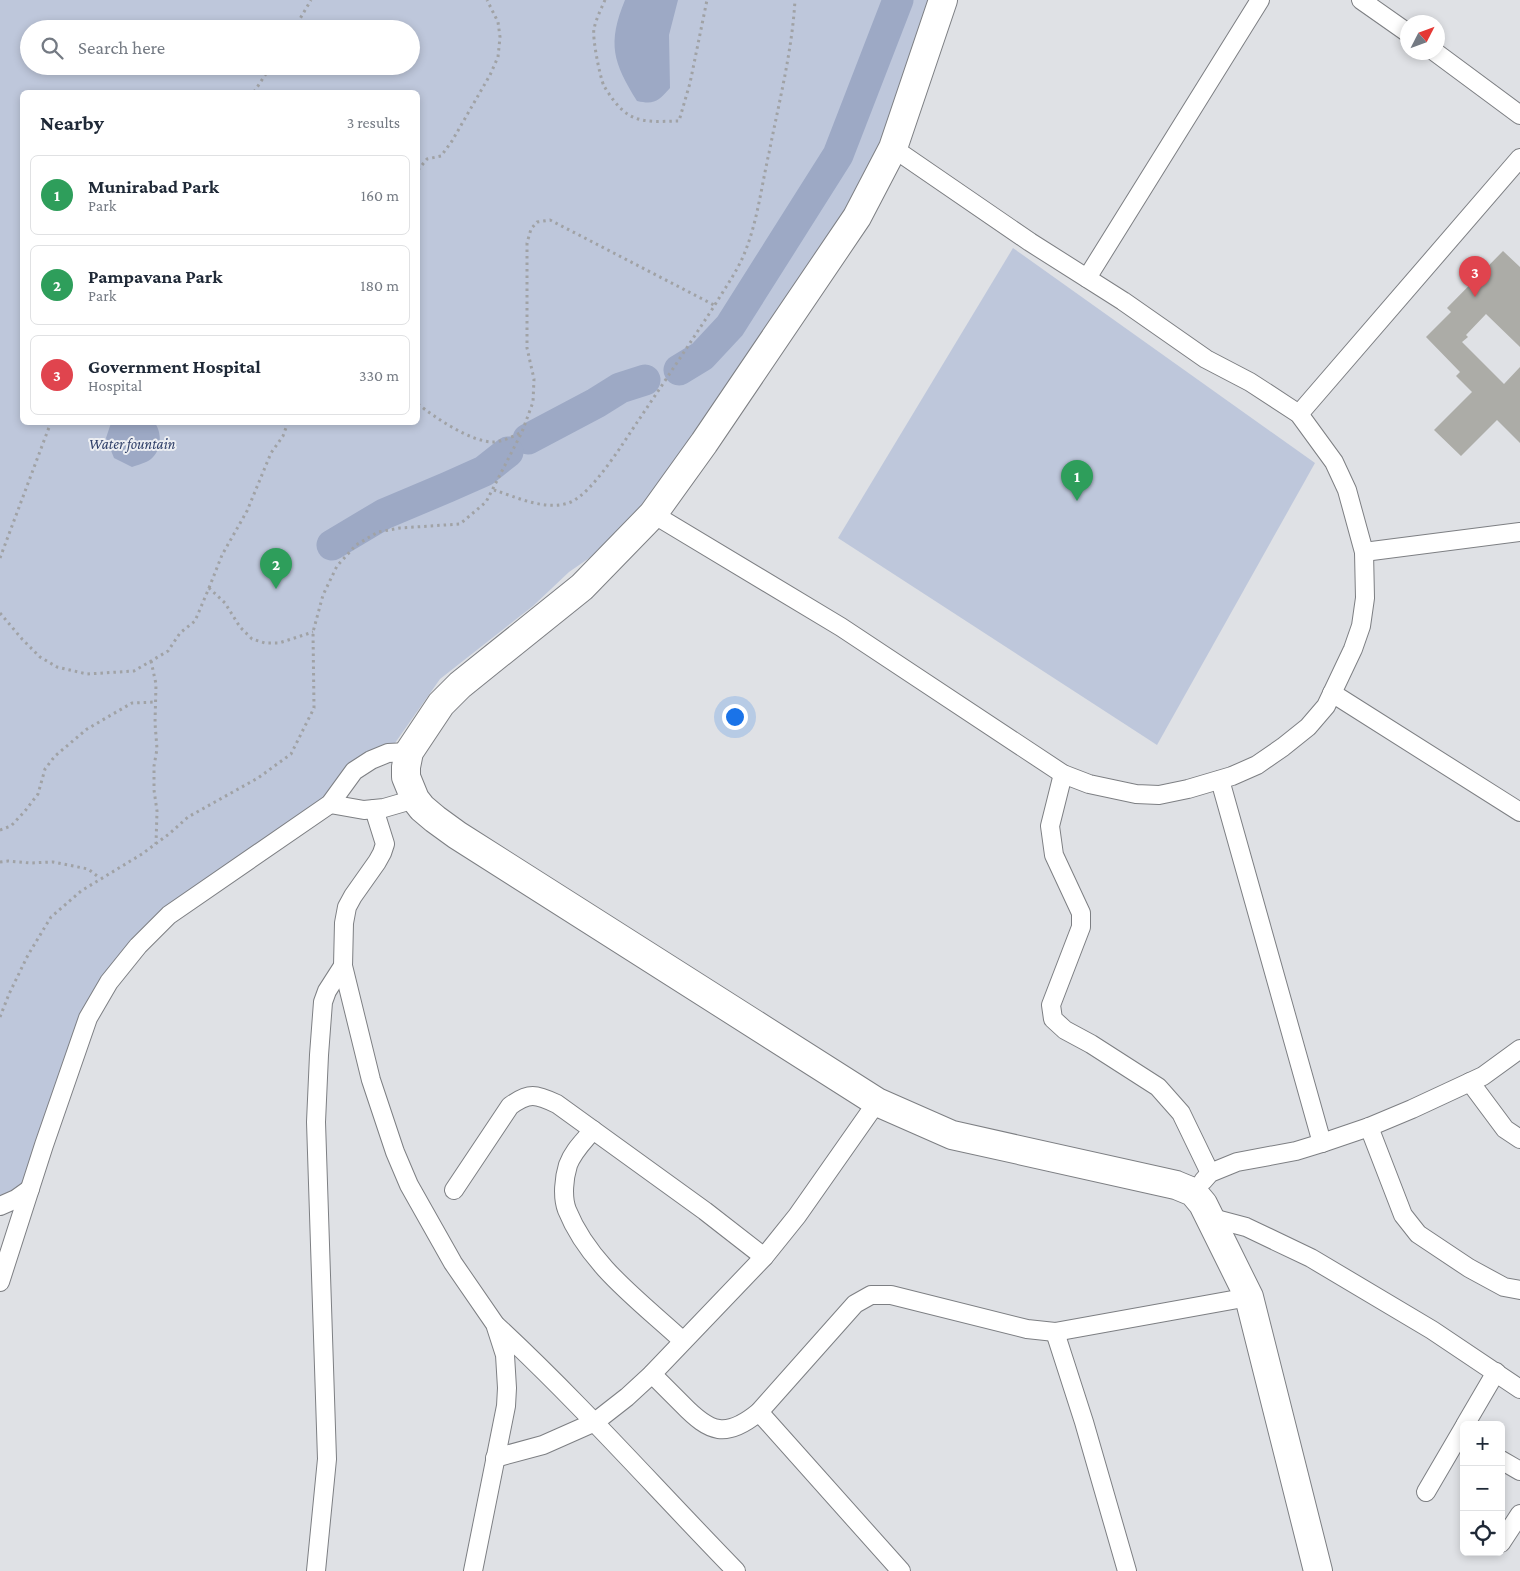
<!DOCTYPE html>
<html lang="en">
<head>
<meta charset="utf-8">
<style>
  :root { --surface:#fff; --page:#f2f2f3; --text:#1f2937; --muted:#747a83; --line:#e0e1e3; --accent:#0b8043 }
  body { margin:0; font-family:"Crimson Pro",serif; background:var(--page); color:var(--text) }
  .controls { position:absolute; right:15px; bottom:15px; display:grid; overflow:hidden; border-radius:8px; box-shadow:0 2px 8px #0003 }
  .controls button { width:45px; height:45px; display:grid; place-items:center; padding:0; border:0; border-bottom:1px solid var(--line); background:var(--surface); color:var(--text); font:25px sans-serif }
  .compass { position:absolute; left:1400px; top:15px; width:45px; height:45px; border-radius:50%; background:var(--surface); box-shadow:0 2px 8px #0003; rotate:48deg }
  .you { position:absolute; left:734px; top:716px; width:18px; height:18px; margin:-12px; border:4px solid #fff; border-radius:50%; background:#1a73e8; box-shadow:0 0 0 8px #1a73e833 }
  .badge { display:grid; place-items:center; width:32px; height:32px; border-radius:50%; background:var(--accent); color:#fff; font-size:16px; font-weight:700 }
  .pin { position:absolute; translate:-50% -41px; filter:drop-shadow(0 1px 2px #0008) }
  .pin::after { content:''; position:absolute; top:26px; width:18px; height:15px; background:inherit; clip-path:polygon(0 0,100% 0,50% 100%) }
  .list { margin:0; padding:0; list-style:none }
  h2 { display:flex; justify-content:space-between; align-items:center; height:65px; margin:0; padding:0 20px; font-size:21px }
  h2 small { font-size:16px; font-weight:400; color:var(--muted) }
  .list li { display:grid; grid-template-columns:32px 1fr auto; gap:15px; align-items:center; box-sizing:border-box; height:80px; margin:0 10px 10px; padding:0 10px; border:1px solid var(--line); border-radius:8px }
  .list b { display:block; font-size:19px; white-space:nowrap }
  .list p { margin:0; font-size:16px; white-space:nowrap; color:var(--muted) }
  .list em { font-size:16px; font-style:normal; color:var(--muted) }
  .icon { flex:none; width:28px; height:28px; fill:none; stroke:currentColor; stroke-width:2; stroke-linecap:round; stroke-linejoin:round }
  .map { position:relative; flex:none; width:1520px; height:1571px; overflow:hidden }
  .search { position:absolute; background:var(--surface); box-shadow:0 2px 8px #0003; left:20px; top:20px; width:400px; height:55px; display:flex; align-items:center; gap:12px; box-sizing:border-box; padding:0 18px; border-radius:28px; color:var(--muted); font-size:19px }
  .panel { position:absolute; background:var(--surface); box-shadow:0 2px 8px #0003; left:20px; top:90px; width:400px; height:335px; border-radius:8px }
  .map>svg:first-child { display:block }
  .green { fill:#bec7db; fill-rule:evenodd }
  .water { fill:#9da9c5 }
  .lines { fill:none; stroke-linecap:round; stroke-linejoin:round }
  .river { stroke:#9da9c5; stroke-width:31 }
  .building { fill:#acaca7 }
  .street-casing { stroke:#7d7f83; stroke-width:20 }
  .primary-casing { stroke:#7d7f83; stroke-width:30 }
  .path { stroke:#a0a2a5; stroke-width:3; stroke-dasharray:2.5 4; stroke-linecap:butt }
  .street { stroke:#fff; stroke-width:18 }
  .primary { stroke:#fff; stroke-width:28 }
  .labels { text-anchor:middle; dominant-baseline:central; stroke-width:4; stroke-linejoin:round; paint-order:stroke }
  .water-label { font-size:15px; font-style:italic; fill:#2f3f68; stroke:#eceef2 }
</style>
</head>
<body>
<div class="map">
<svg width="1520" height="1571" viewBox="0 0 1520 1571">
  <rect width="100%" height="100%" fill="#dfe1e5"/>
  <g class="green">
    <path d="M 0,0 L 943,0 L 893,148 L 653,514 L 569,572 L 533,606 L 440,679 L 388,753 L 371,760 L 330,804 L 203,890 L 109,982 L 30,1189 L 0,1206 ZM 29,29 L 411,29 L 411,66 L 29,66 ZM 22,92 L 418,92 L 418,422 L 22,422 Z"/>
    <path d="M 1013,248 L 1315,463 L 1157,745 L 838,538 Z"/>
  </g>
  <g class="water">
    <path d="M 625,0 L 678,0 L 669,35 L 670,88 C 658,101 655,105 637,101 C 613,62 607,44 625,0 Z"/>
    <path d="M 111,423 L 155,423 C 162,433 162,450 151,459 C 146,463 137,465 132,467 L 114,458 L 106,438 Z"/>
  </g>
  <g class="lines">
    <g class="river">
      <path d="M 679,370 L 702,356 L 730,326 L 838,155 L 898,0"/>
      <path d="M 528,439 L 596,403 L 620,388 L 645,380"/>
      <path d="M 332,545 L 384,514 L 448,487 L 484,471 L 508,452"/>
    </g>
  </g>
  <path class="building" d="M 1503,251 L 1520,267 L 1520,347 L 1486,314 L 1466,335 L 1468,337 L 1462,342 L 1504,384 L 1520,367 L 1520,443 L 1497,420 L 1461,456 L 1434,430 L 1472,392 L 1456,376 L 1460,372 L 1426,337 L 1451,312 L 1447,308 Z"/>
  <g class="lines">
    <g class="street-casing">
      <g id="street">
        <path d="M 1361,0 L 1408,33"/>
        <path d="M 1435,52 L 1520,115"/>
        <path d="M 1087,278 L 1260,0"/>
        <path d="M 1299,414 L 1520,158"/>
        <path d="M 653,514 L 841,627 L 1063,774 L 1089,784 L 1136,794 L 1159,795 L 1188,789 L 1232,776 L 1257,765 L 1283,747 L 1308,727 L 1326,706 L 1353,649 L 1361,626 L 1365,598 L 1364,552 L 1347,490 L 1334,462 L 1299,414 L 1250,382 L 1206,359 L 1123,301 L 1030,242 L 893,148"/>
        <path d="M 1364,552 L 1520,532"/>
        <path d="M 1332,693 L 1520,812"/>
        <path d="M 1063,774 L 1050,826 L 1054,855 L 1081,913 L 1081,927 L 1051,1005 L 1053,1019 L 1065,1030 L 1091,1044 L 1158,1087 L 1181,1113 L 1210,1173"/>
        <path d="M 1220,780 L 1322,1143"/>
        <path d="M 330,804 L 364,810 L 384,808 L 415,799"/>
        <path d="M 374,809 L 385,844 L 382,853 L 377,862 L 353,896 L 347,907 L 344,923 L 343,966 L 371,1080 L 395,1152 L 409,1185 L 453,1263 L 495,1324 L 505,1355 L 507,1388 L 506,1406 L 473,1571"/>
        <path d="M 1470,1082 L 1505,1129 L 1520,1139"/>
        <path d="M 1369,1127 L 1403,1215 L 1418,1234 L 1469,1268 L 1504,1287 L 1520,1290"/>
        <path d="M 593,1130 C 584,1141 573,1151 568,1165 C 564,1178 562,1197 567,1210 C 589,1265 641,1302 683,1341"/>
        <path d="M 1203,1181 L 1210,1173 L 1237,1162 L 1296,1151 L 1322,1143 L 1369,1127 L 1412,1109 L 1483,1076 L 1520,1049"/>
        <path d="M 454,1190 L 510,1106 C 529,1092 536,1094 557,1104 L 705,1211 L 764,1257"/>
        <path d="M 0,1206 L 16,1199 L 30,1189"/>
        <path d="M 1212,1218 L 1246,1227 L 1311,1258 L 1432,1330 L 1520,1389"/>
        <path d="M 0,1282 L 44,1145 L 88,1018 L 109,982 L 138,946 L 169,915 L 330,804 L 354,771 L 371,760 L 388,753 L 409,752"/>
        <path d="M 497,1326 C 581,1404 656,1489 736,1571"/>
        <path d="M 1055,1332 L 1084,1422 L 1127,1571"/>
        <path d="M 652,1374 C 662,1384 672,1394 682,1404 C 710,1433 726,1439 759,1412 L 855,1304 L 871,1295 L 891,1295 L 1027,1329 L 1055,1332 L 1249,1297"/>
        <path d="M 759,1412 L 901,1571"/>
        <path d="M 1465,1425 L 1496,1372"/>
        <path d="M 495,1458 L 543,1445 L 595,1422 L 627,1397 L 652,1374 L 764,1257 L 797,1216 L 877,1102"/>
        <path d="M 1501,1460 L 1520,1471"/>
        <path d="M 1426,1492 L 1464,1427"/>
        <path d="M 1501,1543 L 1520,1514"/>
        <path d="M 316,1571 L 327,1459 L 316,1122 L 319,1055 L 323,1002 L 327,991 L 343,966"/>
      </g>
    </g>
    <g class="primary-casing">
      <path id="primary" d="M 943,0 L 893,148 L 857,217 L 704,443 L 653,514 L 582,587 L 460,685 L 441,704 L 409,752 L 406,767 L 406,777 L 415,799 L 422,808 L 435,819 L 457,835 L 877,1102 L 952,1135 L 1176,1185 L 1193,1192 L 1203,1204 L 1249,1297 L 1318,1571"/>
    </g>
    <g class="path">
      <path d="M 605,0 C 601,9 596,19 594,29 C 592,37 600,78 604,86 C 610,96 619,109 629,115 C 644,124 663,121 679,121 L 690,83 L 707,0"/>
      <path d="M 294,29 L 311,0"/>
      <path d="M 254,92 L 271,66"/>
      <path d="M 418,170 L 427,159 L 441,156 L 452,141 L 490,75 L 498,57 L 500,37 L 498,22 L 487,0"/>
      <path d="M 418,404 C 434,417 471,442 493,442 C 502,442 514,436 522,432"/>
      <path d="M 494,490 C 516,497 547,512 571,502 C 594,491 623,443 638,421 C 663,384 688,346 713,308 C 723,291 734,276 742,259 C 757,226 761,188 769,153 C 779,102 792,52 795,0"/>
      <path d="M 0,558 L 51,422"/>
      <path d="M 209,588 L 222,555 L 247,511 L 271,453 L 283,436 L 288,422"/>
      <path d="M 0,613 L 22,639 L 40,657 L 57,667 L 87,674 L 134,671 L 168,651 L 180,633 L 195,621 L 209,588 L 225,603 L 240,627 L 252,639 L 265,643 L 279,643 L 313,632"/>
      <path d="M 151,661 L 156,684 L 155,723 L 157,749 L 154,766 L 154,790 L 157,811 L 156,844"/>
      <path d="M 0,830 L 11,826 L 25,811 L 38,794 L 45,769 L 55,756 L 87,729 L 132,703 L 155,702"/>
      <path d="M 0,862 L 8,861 L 30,863 L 53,862 L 88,869 L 100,878"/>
      <path d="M 0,1017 L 9,994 L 28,955 L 51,917 L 81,891 L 142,854 L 169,834 L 188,817 L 258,778 L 291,754 L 314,708 L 313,632 L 323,595 L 337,566 L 356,545 L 378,532 L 400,528 L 460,524 L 486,502 L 522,432 L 533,402 L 534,379 L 527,348 L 527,243 L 531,229 L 537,222 L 550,220 L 714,305"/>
    </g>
    <use href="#street" class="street"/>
    <use href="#primary" class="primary"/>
  </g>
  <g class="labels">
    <g class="water-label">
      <text x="132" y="444">Water fountain</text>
    </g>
  </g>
</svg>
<div class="controls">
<button>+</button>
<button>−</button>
<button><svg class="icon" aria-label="locate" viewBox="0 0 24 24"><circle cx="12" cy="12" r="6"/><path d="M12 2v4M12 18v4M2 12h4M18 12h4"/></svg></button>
</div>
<svg class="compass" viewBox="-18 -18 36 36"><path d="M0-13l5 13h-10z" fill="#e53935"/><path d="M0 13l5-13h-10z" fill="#747a83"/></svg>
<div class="you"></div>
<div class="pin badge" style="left:1077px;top:501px;background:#2e9e5b">1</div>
<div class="pin badge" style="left:276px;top:589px;background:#2e9e5b">2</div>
<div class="pin badge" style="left:1475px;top:297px;background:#e0444e">3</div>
<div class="search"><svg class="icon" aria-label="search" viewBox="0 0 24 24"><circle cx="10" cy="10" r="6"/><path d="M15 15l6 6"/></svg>Search here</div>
<section class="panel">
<h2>Nearby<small>3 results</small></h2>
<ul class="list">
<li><span class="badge" style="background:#2e9e5b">1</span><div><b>Munirabad Park</b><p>Park</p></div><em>160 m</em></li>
<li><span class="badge" style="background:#2e9e5b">2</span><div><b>Pampavana Park</b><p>Park</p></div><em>180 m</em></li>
<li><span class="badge" style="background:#e0444e">3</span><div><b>Government Hospital</b><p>Hospital</p></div><em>330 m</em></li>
</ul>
</section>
</div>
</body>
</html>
